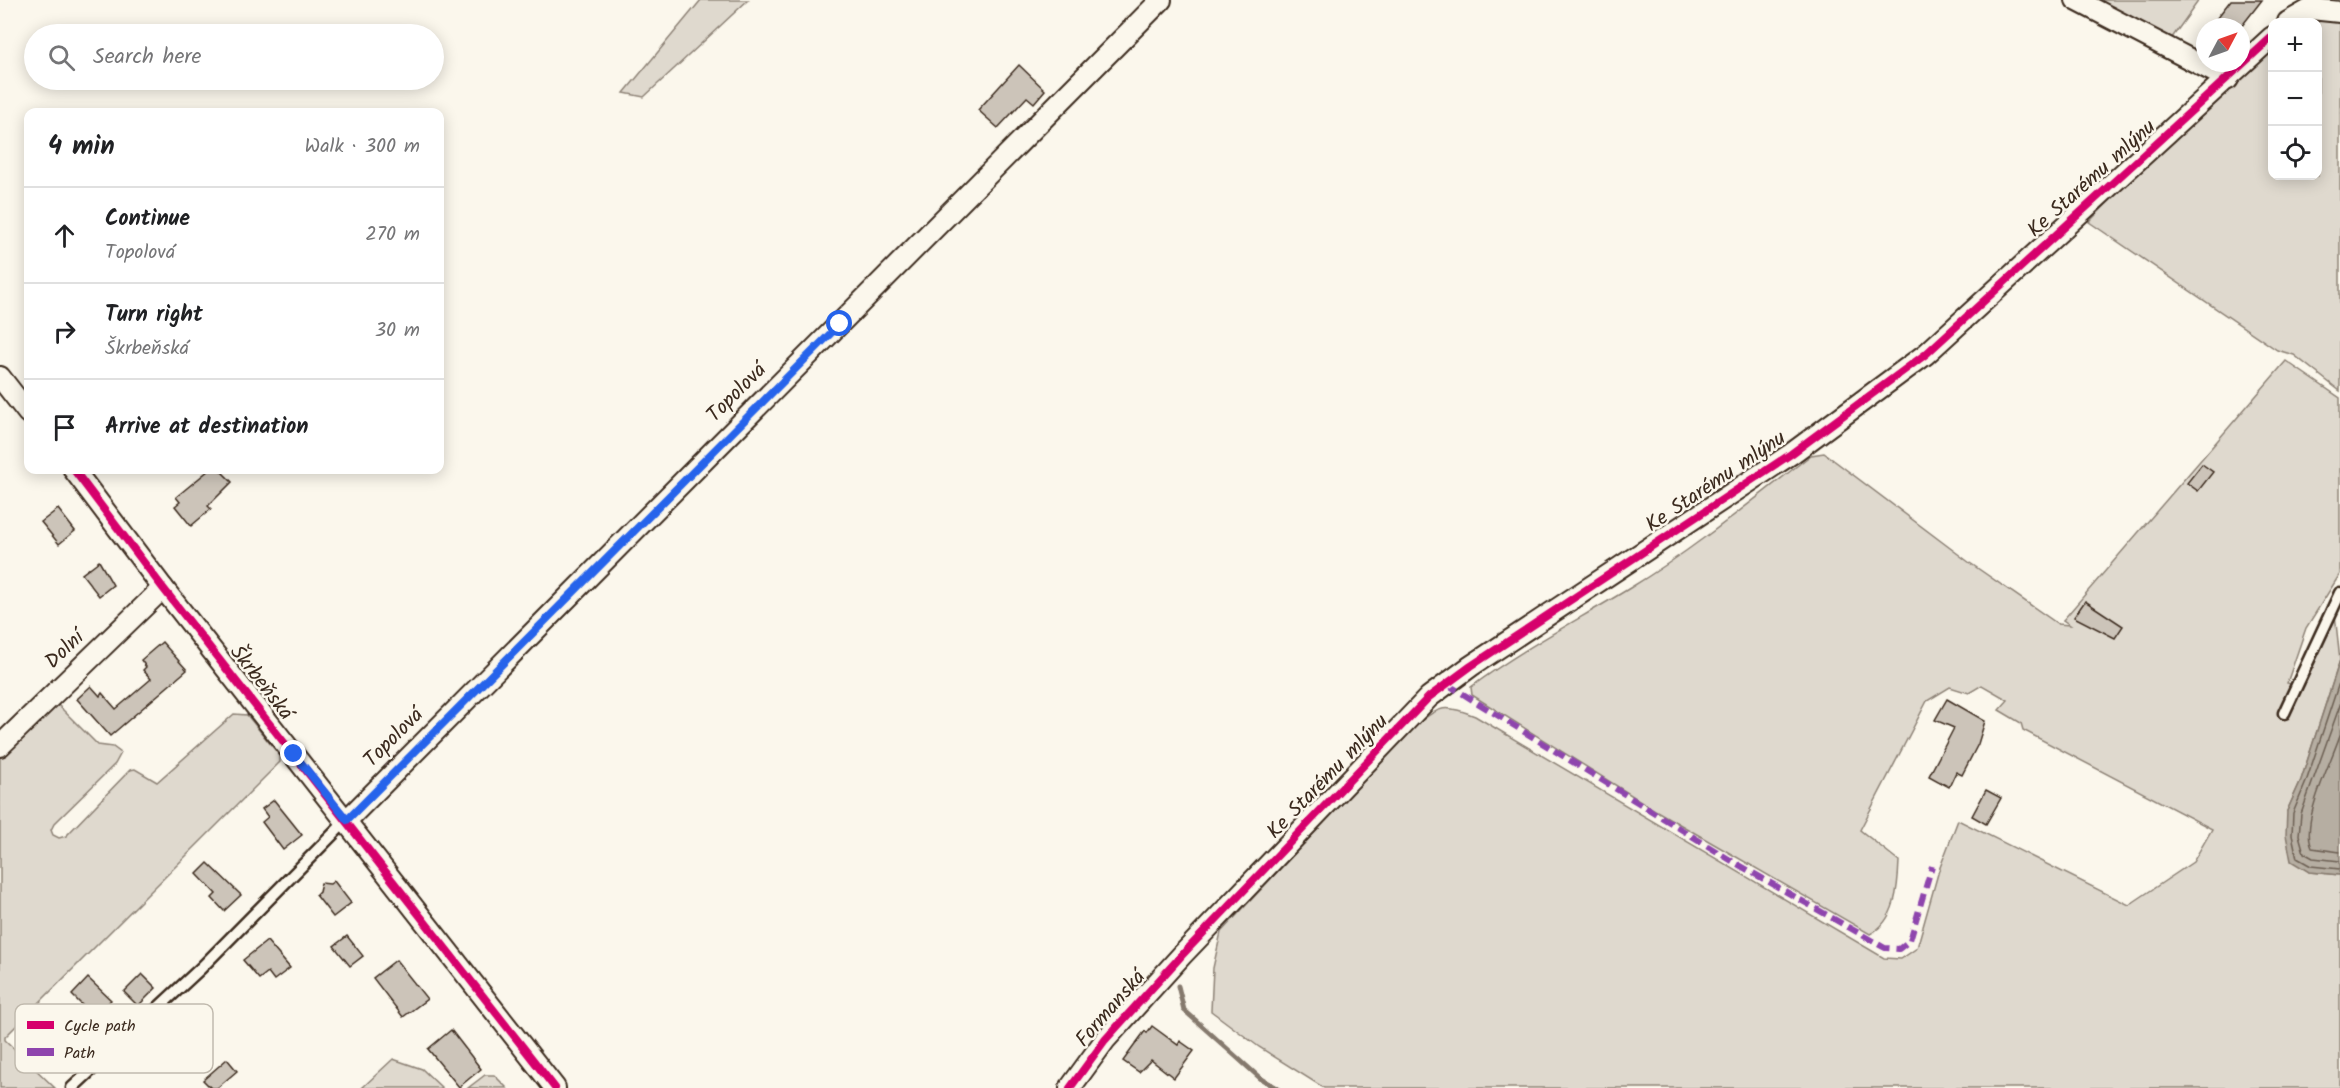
<!DOCTYPE html>
<html lang="en">
<head>
<meta charset="utf-8">
<style>
  :root { --surface:#fff; --page:#f2f2f2; --text:#202124; --muted:#757577; --line:#e0e0e0 }
  body { margin:0; font-family:Kalam,sans-serif; background:var(--page); color:var(--text) }
  .controls { position:absolute; right:18px; top:18px; display:grid; overflow:hidden; border-radius:12px; box-shadow:0 3px 15px #0003 }
  .controls button { width:54px; height:54px; display:grid; place-items:center; padding:0; border:0; border-bottom:2px solid var(--line); background:var(--surface); color:var(--text); font:30px sans-serif }
  .compass { position:absolute; left:2196px; top:18px; width:54px; height:54px; border-radius:50%; background:var(--surface); box-shadow:0 3px 15px #0003; rotate:49deg }
  .stop { position:absolute; width:18px; height:18px; margin:-14px; border:4px solid #2563eb; border-radius:50%; background:#fff }
  .stop.end { background:#2563eb; border-color:#fff; box-shadow:0 2px 6px #0008 }
  .list { margin:0; padding:0; list-style:none }
  h2 { display:flex; justify-content:space-between; align-items:center; height:78px; margin:0; padding:0 24px; font-size:26px }
  h2 small { font-size:20px; font-weight:400; color:var(--muted) }
  .list li { display:grid; grid-template-columns:39px 1fr auto; gap:18px; align-items:center; box-sizing:border-box; height:96px; padding:0 24px; border-top:2px solid var(--line) }
  .list b { display:block; font-size:22px; white-space:nowrap }
  .list p { margin:0; font-size:20px; white-space:nowrap; color:var(--muted) }
  .list em { font-size:20px; font-style:normal; color:var(--muted) }
  .icon { flex:none; width:33px; height:33px; fill:none; stroke:currentColor; stroke-width:2; stroke-linecap:round; stroke-linejoin:round }
  .map { position:relative; flex:none; width:2340px; height:1088px; overflow:hidden }
  .search { position:absolute; background:var(--surface); box-shadow:0 3px 15px #0003; left:24px; top:24px; width:420px; height:66px; display:flex; align-items:center; gap:15px; box-sizing:border-box; padding:0 21px; border-radius:33px; color:var(--muted); font-size:22px }
  .panel { position:absolute; background:var(--surface); box-shadow:0 3px 15px #0003; left:24px; top:108px; width:420px; height:366px; border-radius:12px }
  .map>svg:first-child { display:block }
  .green { fill:#dfd9ce; stroke:#8d8276; stroke-width:1.5 }
  .water { fill:#b6aea2; stroke:#85796d; stroke-width:1.5 }
  .lines { fill:none; stroke-linecap:round; stroke-linejoin:round }
  .shore { stroke:#6c5f53; stroke-width:1.5 }
  .stream { stroke:#85796d; stroke-width:5 }
  .building { fill:#ccc4b9; stroke:#3b2a1e; stroke-width:1.5 }
  .lane-casing { stroke:#3b2a1e; stroke-width:15 }
  .street-casing { stroke:#3b2a1e; stroke-width:24 }
  .lane { stroke:#fbf7ec; stroke-width:10 }
  .street { stroke:#fbf7ec; stroke-width:20 }
  .quiet { stroke:#8e44ad; stroke-width:6; stroke-dasharray:12 6; stroke-linecap:butt }
  .cycleway-casing { stroke:#fbf7ec; stroke-width:11 }
  .cycleway { stroke:#d6006c; stroke-width:8 }
  .route { stroke:#2563eb; stroke-width:8 }
  .labels { text-anchor:middle; dominant-baseline:central; stroke-width:5; stroke-linejoin:round; paint-order:stroke }
  .street-label { font-size:21px; fill:#3b2a1e; stroke:#fbf7ec }
  .key { fill:#fbf7ec; stroke:#c1baae; stroke-width:1.5 }
  .key-label { font-size:16px; fill:#3b2a1e }
</style>
</head>
<body>
<div class="map">
<svg width="2340" height="1088" viewBox="0 0 2340 1088">
  <rect width="100%" height="100%" fill="#fbf7ec"/>
  <filter id="ink" filterUnits="userSpaceOnUse"><feTurbulence type="fractalNoise" baseFrequency=".0167" numOctaves="2"/><feDisplacementMap in="SourceGraphic" scale="12" xChannelSelector="R" yChannelSelector="G"/><feConvolveMatrix kernelMatrix="1 2 1 2 8 2 1 2 1" color-interpolation-filters="sRGB"/></filter>
  <g filter="url(#ink)">
    <g class="green">
      <path d="M 701,0 L 748,0 L 644,97 L 624,93 Z"/>
      <path d="M 2099,0 L 2199,0 L 2169,42 Z"/>
      <path d="M 2321,20 L 2340,22 L 2340,391 L 2294,355 L 2277,350 L 2089,222 L 2126,184 L 2272,50 L 2272,176 L 2318,176 L 2318,22 L 2308,22 Z"/>
      <path d="M 2286,361 L 2340,398 L 2340,574 L 2306,628 L 2287,683 L 2303,687 L 2335,614 L 2340,660 L 2301,780 L 2287,811 L 2309,872 L 2340,875 L 2340,1088 L 1324,1088 L 1259,1047 L 1211,1011 L 1213,968 L 1221,932 L 1413,727 C 1440,707 1442,703 1475,716 L 1884,958 L 1901,959 L 1917,948 L 1939,870 L 1958,820 L 2129,905 L 2193,862 L 2212,829 L 2023,730 L 2021,723 L 1999,710 L 2008,700 L 1982,685 L 1969,693 L 1950,687 L 1927,701 L 1860,830 L 1899,861 C 1898,887 1896,921 1870,934 L 1655,810 L 1472,695 L 1471,687 C 1522,649 1576,621 1630,588 C 1694,549 1752,501 1811,455 L 1824,453 L 1970,563 L 2058,624 L 2070,625 L 2063,620 Z"/>
      <path d="M 57,704 L 98,745 L 113,747 L 121,753 L 115,764 L 54,824 L 51,830 L 53,835 L 59,838 L 66,836 L 130,770 L 135,769 L 157,782 L 234,714 L 247,715 L 280,756 L 280,762 L 5,1037 L 5,1040 L 55,1088 L 0,1088 L 0,757 L 42,715 Z"/>
      <path d="M 393,1059 L 422,1069 L 442,1088 L 362,1088 Z"/>
      <path d="M 485,1075 L 494,1075 L 507,1088 L 468,1088 Z"/>
    </g>
    <path class="water" d="M 2340,660 L 2340,875 L 2309,872 L 2291,861 L 2286,835 L 2287,811 L 2301,780 Z"/>
    <g class="lines">
      <g class="shore">
        <path d="M 2340,680 L 2306,782 L 2293,813 L 2292,835 L 2297,858 L 2311,866 L 2340,869"/>
        <path d="M 2340,705 L 2301,814 L 2299,835 L 2304,853 L 2313,858 L 2340,861"/>
        <path d="M 2340,735 C 2331,763 2300,821 2312,848 L 2340,852"/>
      </g>
      <path class="stream" d="M 1178,986 L 1184,1010 L 1260,1078 L 1277,1088"/>
    </g>
    <g class="building">
      <path d="M 2231,0 L 2262,0 L 2241,27 L 2228,27 L 2217,18 Z"/>
      <path d="M 1019,65 L 1045,90 L 1034,103 L 1027,97 L 998,128 L 978,110 Z"/>
      <path d="M 2202,464 L 2213,472 L 2198,491 L 2187,483 Z"/>
      <path d="M 209,470 L 220,470 L 232,482 L 208,506 L 211,509 L 191,526 L 175,506 L 180,502 L 176,497 Z"/>
      <path d="M 58,509 L 75,531 L 59,544 L 41,522 Z"/>
      <path d="M 99,561 L 113,585 L 99,596 L 82,574 Z"/>
      <path d="M 2085,601 L 2123,626 L 2115,638 L 2074,617 Z"/>
      <path d="M 162,642 L 187,670 L 110,736 L 77,699 L 91,686 L 100,696 L 102,693 L 116,709 L 151,679 L 143,670 L 146,667 L 141,660 Z"/>
      <path d="M 1947,699 L 1985,721 L 1978,744 L 1962,775 L 1956,772 L 1949,787 L 1929,776 L 1954,728 L 1935,720 Z"/>
      <path d="M 1986,790 L 2001,798 L 1986,824 L 1972,816 Z"/>
      <path d="M 274,800 L 302,835 L 283,850 L 262,822 L 268,817 L 262,809 Z"/>
      <path d="M 208,863 L 241,895 L 224,911 L 212,898 L 216,894 L 197,874 Z"/>
      <path d="M 334,881 L 351,903 L 333,917 L 316,895 L 319,892 L 321,883 L 330,884 Z"/>
      <path d="M 347,936 L 363,956 L 350,966 L 334,946 Z"/>
      <path d="M 267,941 L 290,968 L 274,980 L 268,972 L 259,979 L 243,960 Z"/>
      <path d="M 396,960 L 427,999 L 403,1017 L 373,978 Z"/>
      <path d="M 142,974 L 156,988 L 138,1006 L 124,992 Z"/>
      <path d="M 88,978 L 111,1000 L 94,1017 L 72,995 Z"/>
      <path d="M 1152,1026 L 1178,1045 L 1180,1041 L 1194,1051 L 1174,1078 L 1151,1060 L 1139,1072 L 1123,1061 L 1145,1031 L 1147,1033 Z"/>
      <path d="M 451,1030 L 481,1069 L 459,1087 L 428,1049 Z"/>
      <path d="M 227,1059 L 237,1071 L 217,1088 L 211,1088 L 203,1080 Z"/>
    </g>
    <g class="lines">
      <g class="lane-casing">
        <g id="lane">
          <path d="M 2284,713 L 2340,593"/>
          <path d="M 72,1088 L 201,968 L 347,820"/>
        </g>
      </g>
      <g class="street-casing">
        <g id="street">
          <path d="M 2076,0 L 2228,79"/>
          <path d="M 2288,22 L 2311,9 L 2340,12"/>
          <path d="M 0,377 L 28,413"/>
          <path d="M 74,470 L 163,588 L 555,1088"/>
          <path d="M 0,746 L 163,588"/>
          <path d="M 347,820 L 1161,0"/>
          <path d="M 1070,1088 L 1105,1040 L 1182,955 L 1429,697 L 1471,666 L 1791,454 L 1926,354 L 2272,37"/>
        </g>
      </g>
      <use href="#lane" class="lane"/>
      <use href="#street" class="street"/>
      <path class="quiet" d="M 1447,684 L 1732,861 L 1885,948 L 1899,949 L 1910,940 L 1932,866"/>
      <g class="cycleway-casing">
        <g id="cycleway">
          <path d="M 74,470 L 163,588 L 555,1088"/>
          <path d="M 1070,1088 L 1105,1040 L 1182,955 L 1429,697 L 1471,666 L 1791,454 L 1926,354 L 2272,37"/>
        </g>
      </g>
      <use href="#cycleway" class="cycleway"/>
    </g>
  </g>
  <g class="lines" filter="url(#ink)">
    <path class="route" d="M 294,754 L 347,820 L 840,324"/>
  </g>
  <g class="labels">
    <g class="street-label">
      <text transform="translate(2092 179) rotate(-42)">Ke Starému mlýnu</text>
      <text transform="translate(737 393) rotate(-45)">Topolová</text>
      <text transform="translate(1716 482) rotate(-34)">Ke Starému mlýnu</text>
      <text transform="translate(65 650) rotate(-44)">Dolní</text>
      <text transform="translate(261 683) rotate(52)">Škrbeňská</text>
      <text transform="translate(394 738) rotate(-45)">Topolová</text>
      <text transform="translate(1328 777) rotate(-46)">Ke Starému mlýnu</text>
      <text transform="translate(1111 1009) rotate(-49)">Formanská</text>
    </g>
  </g>
  <rect x="15" y="1004" width="198" height="69" rx="9" class="key"/>
  <rect x="27" y="1021" width="27" height="8" fill="#d6006c"/>
  <rect x="27" y="1048" width="27" height="8" fill="#8e44ad"/>
  <g class="key-label">
    <text x="64" y="1031">Cycle path</text>
    <text x="64" y="1058">Path</text>
  </g>
</svg>
<div class="controls">
<button>+</button>
<button>−</button>
<button><svg class="icon" aria-label="locate" viewBox="0 0 24 24"><circle cx="12" cy="12" r="6"/><path d="M12 2v4M12 18v4M2 12h4M18 12h4"/></svg></button>
</div>
<svg class="compass" viewBox="-18 -18 36 36"><path d="M0-13l5 13h-10z" fill="#e53935"/><path d="M0 13l5-13h-10z" fill="#757577"/></svg>
<div class="stop" style="left:840px;top:324px"></div>
<div class="stop end" style="left:294px;top:754px"></div>
<div class="search"><svg class="icon" aria-label="search" viewBox="0 0 24 24"><circle cx="10" cy="10" r="6"/><path d="M15 15l6 6"/></svg>Search here</div>
<section class="panel">
<h2>4 min<small>Walk · 300 m</small></h2>
<ul class="list">
<li><svg class="icon" aria-label="ahead" viewBox="0 0 24 24"><path d="M12 20V5M6 11l6-6 6 6"/></svg><div><b>Continue</b><p>Topolová</p></div><em>270 m</em></li>
<li><svg class="icon" aria-label="right" viewBox="0 0 24 24"><path d="M7 20v-9h11M14 6l5 5-5 5"/></svg><div><b>Turn right</b><p>Škrbeňská</p></div><em>30 m</em></li>
<li><svg class="icon" aria-label="arrive" viewBox="0 0 24 24"><path d="M6 21V4h12l-3 4 3 4H6"/></svg><div><b>Arrive at destination</b></div></li>
</ul>
</section>
</div>
</body>
</html>
